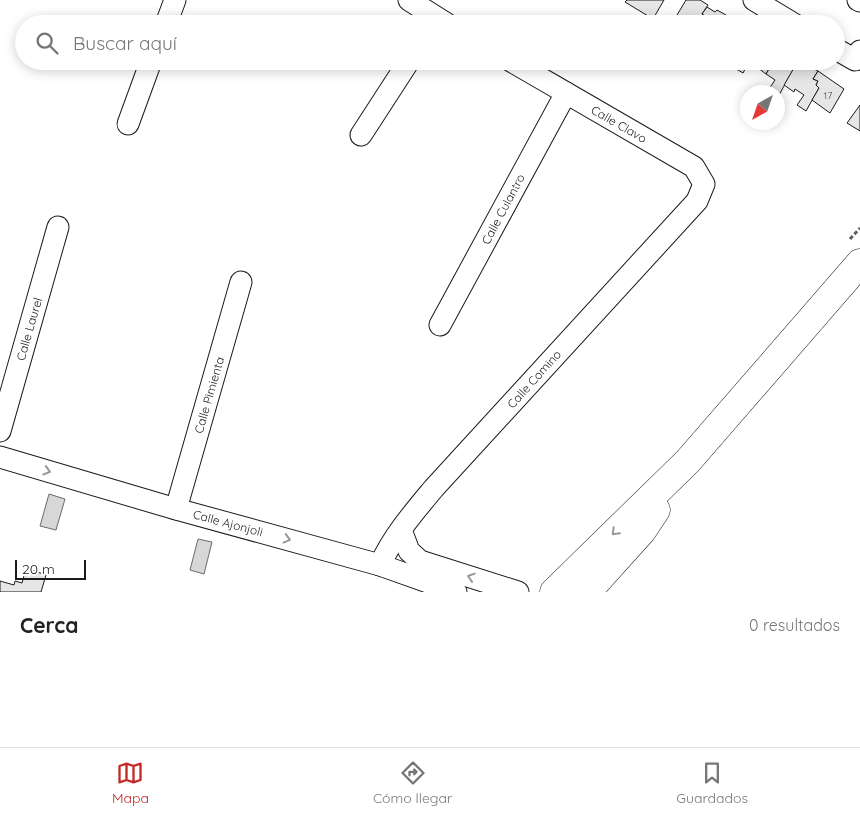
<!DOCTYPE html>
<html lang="es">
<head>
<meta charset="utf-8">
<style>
  :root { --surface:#fff; --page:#f2f2f2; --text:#222; --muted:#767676; --line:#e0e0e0; --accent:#c62828 }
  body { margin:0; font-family:Quicksand,sans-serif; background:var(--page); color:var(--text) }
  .compass { position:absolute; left:740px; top:85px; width:45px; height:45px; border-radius:50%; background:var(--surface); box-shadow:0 2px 12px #0003; rotate:220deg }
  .scale { position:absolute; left:15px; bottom:12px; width:71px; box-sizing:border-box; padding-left:5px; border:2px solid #1a1a1a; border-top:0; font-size:14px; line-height:18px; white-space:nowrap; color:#1a1a1a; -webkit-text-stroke:4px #fff; paint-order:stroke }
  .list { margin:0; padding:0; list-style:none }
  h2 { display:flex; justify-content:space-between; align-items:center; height:65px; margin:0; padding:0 20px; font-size:21px }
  h2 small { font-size:16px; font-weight:400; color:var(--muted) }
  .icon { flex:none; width:28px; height:28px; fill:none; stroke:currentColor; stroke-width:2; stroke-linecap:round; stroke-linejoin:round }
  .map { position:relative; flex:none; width:860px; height:592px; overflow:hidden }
  .search { position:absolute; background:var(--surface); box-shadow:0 2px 12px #0003; left:15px; right:15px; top:15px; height:55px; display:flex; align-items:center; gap:12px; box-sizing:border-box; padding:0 18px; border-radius:28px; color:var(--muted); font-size:19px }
  .sheet { height:155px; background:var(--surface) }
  nav { display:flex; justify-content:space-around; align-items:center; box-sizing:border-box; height:70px; border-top:1px solid var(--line); background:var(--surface); font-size:14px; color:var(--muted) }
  nav a { display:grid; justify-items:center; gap:2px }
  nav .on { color:var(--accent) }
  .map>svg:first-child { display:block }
  .water { fill:#d7d7d7; stroke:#6a6a6a }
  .building { fill:#e6e6e6; stroke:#1a1a1a }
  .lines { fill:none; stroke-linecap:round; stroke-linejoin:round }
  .street-casing { stroke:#1a1a1a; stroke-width:23 }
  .secondary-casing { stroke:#1a1a1a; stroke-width:29 }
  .path { stroke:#5f5f5f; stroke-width:3; stroke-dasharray:4 2.5; stroke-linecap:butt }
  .street { stroke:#fff; stroke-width:21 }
  .secondary { stroke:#fff; stroke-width:28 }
  .oneway { stroke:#989898 }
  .labels { text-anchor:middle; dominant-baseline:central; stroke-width:4; stroke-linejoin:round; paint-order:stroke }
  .number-label { font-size:10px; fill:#4d4d4d }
  .street-label { font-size:12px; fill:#1a1a1a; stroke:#fff }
</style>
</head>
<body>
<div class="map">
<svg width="860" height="592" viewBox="0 0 860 592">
  <rect width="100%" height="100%" fill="#fff"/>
  <g class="water">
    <path d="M 49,494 L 65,499 L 56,530 L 40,526 Z"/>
    <path d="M 198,539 L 212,542 L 204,574 L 190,570 Z"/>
  </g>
  <g class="building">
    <path d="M 627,0 L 664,0 L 653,19 L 625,2 Z"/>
    <path d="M 686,0 L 700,0 L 708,5 L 702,14 L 707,17 L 705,21 L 708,24 L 681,24 L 674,20 Z"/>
    <path d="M 707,7 L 715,12 L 717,10 L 726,15 L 725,17 L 734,24 L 708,24 L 705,21 L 707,17 L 702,14 Z"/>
    <path d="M 736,61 L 749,62 L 743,73 L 733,67 Z"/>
    <path d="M 749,61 L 774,61 L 766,74 Z"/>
    <path d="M 774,61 L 798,61 L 779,95 L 769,89 L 775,80 L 766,74 Z"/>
    <path d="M 798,61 L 818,71 L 813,79 L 818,81 L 816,85 L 819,88 L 806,111 L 797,105 L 804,95 L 795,89 L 794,92 L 784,85 Z"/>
    <path d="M 818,71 L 844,89 L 830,113 L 812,100 L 819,88 L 816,85 L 818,81 L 813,79 Z"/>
    <path d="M 860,105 L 860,131 L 847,123 Z"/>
    <path d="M 26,568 L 46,575 L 41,592 L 0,592 L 0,581 L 14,585 L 15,581 L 22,583 Z"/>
  </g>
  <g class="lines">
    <g class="street-casing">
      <g id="street">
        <path d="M 409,0 L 447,24"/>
        <path d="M 754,0 L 794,24"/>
        <path d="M 858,0 L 860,1"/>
        <path d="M 166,24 L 175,0"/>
        <path d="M 836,49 L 855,60 L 860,51"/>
        <path d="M 128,124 L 151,61"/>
        <path d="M 361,135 L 409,61"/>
        <path d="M 440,325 L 566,93"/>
        <path d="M 0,431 L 58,227"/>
        <path d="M 0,457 L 176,509 L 380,565 L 456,592"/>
        <path d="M 176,509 L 241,282"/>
        <path d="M 401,530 L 409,551 L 420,561 L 518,592"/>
        <path d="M 380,565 C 393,536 414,512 434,488 L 697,201 L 704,184 L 694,167 L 511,61"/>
      </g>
    </g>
    <g class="secondary-casing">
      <g id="secondary">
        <path d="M 554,592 L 688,461 L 860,263"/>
        <path d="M 587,592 L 642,531 L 656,510"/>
      </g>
    </g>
    <path class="path" d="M 850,239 L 860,228"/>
    <use href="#street" class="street"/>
    <use href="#secondary" class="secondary"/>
  </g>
  <defs><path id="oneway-chevron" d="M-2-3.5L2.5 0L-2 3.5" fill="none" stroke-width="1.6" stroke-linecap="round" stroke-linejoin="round" transform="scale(1.25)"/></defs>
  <g class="oneway">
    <use href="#oneway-chevron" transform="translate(47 471) rotate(17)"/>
    <use href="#oneway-chevron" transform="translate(615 532) rotate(135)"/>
    <use href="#oneway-chevron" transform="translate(287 539) rotate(15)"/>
    <use href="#oneway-chevron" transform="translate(471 577) rotate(-162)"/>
  </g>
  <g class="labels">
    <g class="number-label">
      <text x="828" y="95">17</text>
    </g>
    <g class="street-label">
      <text transform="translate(619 124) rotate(30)">Calle Clavo</text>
      <text transform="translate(503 209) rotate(-62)">Calle Culantro</text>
      <text transform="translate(29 329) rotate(-74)">Calle Laurel</text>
      <text transform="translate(534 379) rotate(-48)">Calle Comino</text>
      <text transform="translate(209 395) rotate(-74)">Calle Pimienta</text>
      <text transform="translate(228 523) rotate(15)">Calle Ajonjoli</text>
    </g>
  </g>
</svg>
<svg class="compass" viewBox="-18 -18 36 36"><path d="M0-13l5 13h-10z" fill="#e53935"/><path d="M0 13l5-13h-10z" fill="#767676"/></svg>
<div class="scale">20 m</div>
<div class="search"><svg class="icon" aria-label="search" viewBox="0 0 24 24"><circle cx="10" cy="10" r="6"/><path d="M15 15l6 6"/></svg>Buscar aquí</div>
</div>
<section class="sheet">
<h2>Cerca<small>0 resultados</small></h2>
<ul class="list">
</ul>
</section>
<nav>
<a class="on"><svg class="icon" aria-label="map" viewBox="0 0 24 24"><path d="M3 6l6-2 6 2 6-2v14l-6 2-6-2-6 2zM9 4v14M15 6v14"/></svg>Mapa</a>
<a><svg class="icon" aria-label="directions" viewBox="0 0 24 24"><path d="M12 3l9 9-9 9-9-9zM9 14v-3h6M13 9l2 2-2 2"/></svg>Cómo llegar</a>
<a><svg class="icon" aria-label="saved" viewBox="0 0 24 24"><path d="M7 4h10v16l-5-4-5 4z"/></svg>Guardados</a>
</nav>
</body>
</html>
